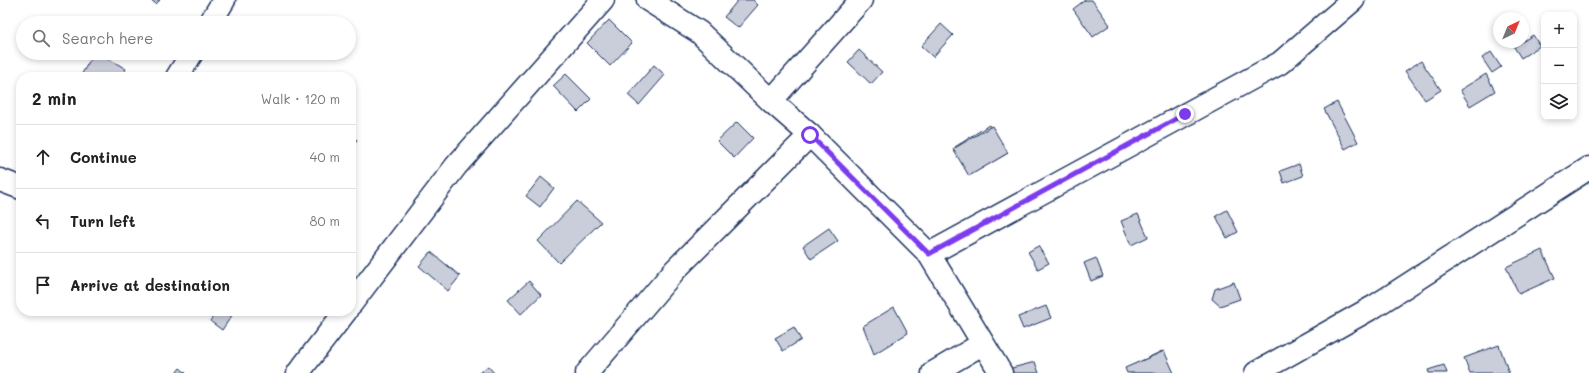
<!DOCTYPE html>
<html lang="en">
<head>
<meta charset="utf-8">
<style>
  :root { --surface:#fff; --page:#f2f2f2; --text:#202124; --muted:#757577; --line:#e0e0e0 }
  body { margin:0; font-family:Mali,sans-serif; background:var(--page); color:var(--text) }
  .controls { position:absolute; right:12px; top:12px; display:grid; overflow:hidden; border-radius:8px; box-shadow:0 2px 6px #0003 }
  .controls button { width:36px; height:36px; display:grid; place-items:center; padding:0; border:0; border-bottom:1px solid var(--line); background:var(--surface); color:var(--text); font:20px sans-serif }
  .compass { position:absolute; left:1493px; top:12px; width:36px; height:36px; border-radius:50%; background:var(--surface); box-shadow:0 2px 6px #0003; rotate:43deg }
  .stop { position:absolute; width:12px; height:12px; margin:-9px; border:3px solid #7c3aed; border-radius:50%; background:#fff }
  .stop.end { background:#7c3aed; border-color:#fff; box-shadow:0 1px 4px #0008 }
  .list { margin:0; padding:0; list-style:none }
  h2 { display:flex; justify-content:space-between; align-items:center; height:52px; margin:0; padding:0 16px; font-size:17px }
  h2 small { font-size:13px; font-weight:400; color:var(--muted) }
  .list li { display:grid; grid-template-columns:26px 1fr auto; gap:12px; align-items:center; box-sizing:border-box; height:64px; padding:0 16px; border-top:1px solid var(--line) }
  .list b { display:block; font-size:15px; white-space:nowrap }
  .list em { font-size:13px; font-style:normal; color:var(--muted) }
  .icon { flex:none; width:22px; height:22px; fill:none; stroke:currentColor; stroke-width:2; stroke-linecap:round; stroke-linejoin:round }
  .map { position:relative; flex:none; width:1589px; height:373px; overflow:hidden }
  .search { position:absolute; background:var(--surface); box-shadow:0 2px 6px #0003; left:16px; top:16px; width:340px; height:44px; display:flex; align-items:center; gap:10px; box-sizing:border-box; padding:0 14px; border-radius:22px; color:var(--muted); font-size:15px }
  .panel { position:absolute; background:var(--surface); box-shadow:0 2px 6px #0003; left:16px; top:72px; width:340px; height:244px; border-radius:16px }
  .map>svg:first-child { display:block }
  .building { fill:#caceda; stroke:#1b2f5e }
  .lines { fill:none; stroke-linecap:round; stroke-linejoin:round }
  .street-casing { stroke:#1b2f5e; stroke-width:25 }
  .street { stroke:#fff; stroke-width:22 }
  .route { stroke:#7c3aed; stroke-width:5 }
</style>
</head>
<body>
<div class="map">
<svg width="1589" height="373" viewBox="0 0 1589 373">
  <rect width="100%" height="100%" fill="#fff"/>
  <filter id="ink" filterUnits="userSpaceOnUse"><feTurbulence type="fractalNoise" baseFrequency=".025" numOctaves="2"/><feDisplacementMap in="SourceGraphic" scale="8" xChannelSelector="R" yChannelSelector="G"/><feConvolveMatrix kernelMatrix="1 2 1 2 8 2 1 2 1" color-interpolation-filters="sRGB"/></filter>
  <g filter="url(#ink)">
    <g class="building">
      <path d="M 151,0 L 160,0 L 156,4 Z"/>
      <path d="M 738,0 L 753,0 L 758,5 L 738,28 L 724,17 Z"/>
      <path d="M 1085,0 L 1092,0 L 1110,25 L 1093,37 L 1073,9 Z"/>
      <path d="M 609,20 L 632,43 L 610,66 L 587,43 Z"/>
      <path d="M 941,24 L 953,35 L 933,57 L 921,46 Z"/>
      <path d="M 1533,35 L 1540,46 L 1521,58 L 1514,47 Z"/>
      <path d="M 859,50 L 882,72 L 871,84 L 848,62 Z"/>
      <path d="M 1491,52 L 1501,67 L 1492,73 L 1482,58 Z"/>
      <path d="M 94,53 L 99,53 L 126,69 L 122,77 L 80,77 Z"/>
      <path d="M 1421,61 L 1441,90 L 1425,100 L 1405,71 Z"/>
      <path d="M 654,65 L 665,75 L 639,105 L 628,95 Z"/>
      <path d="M 566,74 L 591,99 L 578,112 L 553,86 Z"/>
      <path d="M 1486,74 L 1495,91 L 1470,106 L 1460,90 Z"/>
      <path d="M 1337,102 L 1358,142 L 1345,149 L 1324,109 Z"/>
      <path d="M 737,122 L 753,138 L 734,158 L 717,141 Z"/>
      <path d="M 989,125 L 1008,153 L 970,175 L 955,147 Z"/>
      <path d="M 992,126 L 1008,153 L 969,176 L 953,149 Z"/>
      <path d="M 351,136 L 357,140 L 351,150 Z"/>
      <path d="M 1299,164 L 1303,176 L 1284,183 L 1280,171 Z"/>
      <path d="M 541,177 L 554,188 L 540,207 L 526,196 Z"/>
      <path d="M 577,201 L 601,222 L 559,263 L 538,241 Z"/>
      <path d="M 1227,210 L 1238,232 L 1227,238 L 1216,216 Z"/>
      <path d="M 1138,214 L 1148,237 L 1131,245 L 1121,221 Z"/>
      <path d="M 829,228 L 838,241 L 811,259 L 803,246 Z"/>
      <path d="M 1038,246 L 1049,263 L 1038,269 L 1028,252 Z"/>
      <path d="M 1542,250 L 1555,278 L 1519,294 L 1506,267 Z"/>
      <path d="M 431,252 L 460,276 L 448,291 L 419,266 Z"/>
      <path d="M 1096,258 L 1103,276 L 1091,281 L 1084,263 Z"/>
      <path d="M 529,281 L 541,295 L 521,314 L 508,300 Z"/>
      <path d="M 1234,282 L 1240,299 L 1220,306 L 1212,299 L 1215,289 Z"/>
      <path d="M 1046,306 L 1051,318 L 1023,329 L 1018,317 Z"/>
      <path d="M 894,307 L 908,333 L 874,354 L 863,326 Z"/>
      <path d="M 217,311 L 235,311 L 222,330 L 210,321 Z"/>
      <path d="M 794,327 L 801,340 L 783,351 L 775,338 Z"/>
      <path d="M 1499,345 L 1509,373 L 1470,373 L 1464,358 Z"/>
      <path d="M 1162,351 L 1173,373 L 1130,373 L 1127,368 Z"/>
      <path d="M 1164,351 L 1174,373 L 1127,373 L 1125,368 Z"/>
      <path d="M 1035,362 L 1039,373 L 1009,373 L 1008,369 Z"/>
      <path d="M 1444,365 L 1447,373 L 1429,373 L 1428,370 Z"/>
      <path d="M 488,366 L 494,373 L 479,373 Z"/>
      <path d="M 180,368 L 186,373 L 176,373 Z"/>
    </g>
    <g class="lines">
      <g class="street-casing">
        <g id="street">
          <path d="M 648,0 L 699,32 L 771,101 L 810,135 L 929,254 L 1001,373"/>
          <path d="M 210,23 L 224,0"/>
          <path d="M 177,77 L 192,53"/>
          <path d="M 771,101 L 861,0"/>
          <path d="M 0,180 L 21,188"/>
          <path d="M 929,254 L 1280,63 L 1353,0"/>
          <path d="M 351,304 L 456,166 L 603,0"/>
          <path d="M 298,373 L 346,311"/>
          <path d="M 587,373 L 675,270 L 810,135"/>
          <path d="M 933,373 L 982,344"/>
          <path d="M 1256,373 L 1375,306 L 1589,168"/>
        </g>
      </g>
      <use href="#street" class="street"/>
    </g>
  </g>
  <g class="lines" filter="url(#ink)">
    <path class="route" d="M 810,135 L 929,254 L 1185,114"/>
  </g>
</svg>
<div class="controls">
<button>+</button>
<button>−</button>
<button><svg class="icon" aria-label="layers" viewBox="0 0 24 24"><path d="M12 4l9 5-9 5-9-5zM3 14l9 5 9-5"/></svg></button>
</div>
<svg class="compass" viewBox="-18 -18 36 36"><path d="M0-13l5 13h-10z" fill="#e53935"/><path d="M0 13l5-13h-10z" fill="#757577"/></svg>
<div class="stop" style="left:810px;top:135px"></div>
<div class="stop end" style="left:1185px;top:114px"></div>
<div class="search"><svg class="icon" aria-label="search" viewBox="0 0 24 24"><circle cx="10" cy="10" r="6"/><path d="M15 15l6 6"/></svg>Search here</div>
<section class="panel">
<h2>2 min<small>Walk · 120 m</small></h2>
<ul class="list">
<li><svg class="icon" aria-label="ahead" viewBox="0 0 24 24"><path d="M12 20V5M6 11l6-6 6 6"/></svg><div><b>Continue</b></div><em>40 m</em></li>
<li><svg class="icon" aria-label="left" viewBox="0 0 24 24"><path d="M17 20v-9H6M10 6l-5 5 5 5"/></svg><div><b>Turn left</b></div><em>80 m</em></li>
<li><svg class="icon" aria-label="arrive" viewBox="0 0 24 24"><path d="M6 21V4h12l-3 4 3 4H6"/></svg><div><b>Arrive at destination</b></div></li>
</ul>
</section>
</div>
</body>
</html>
